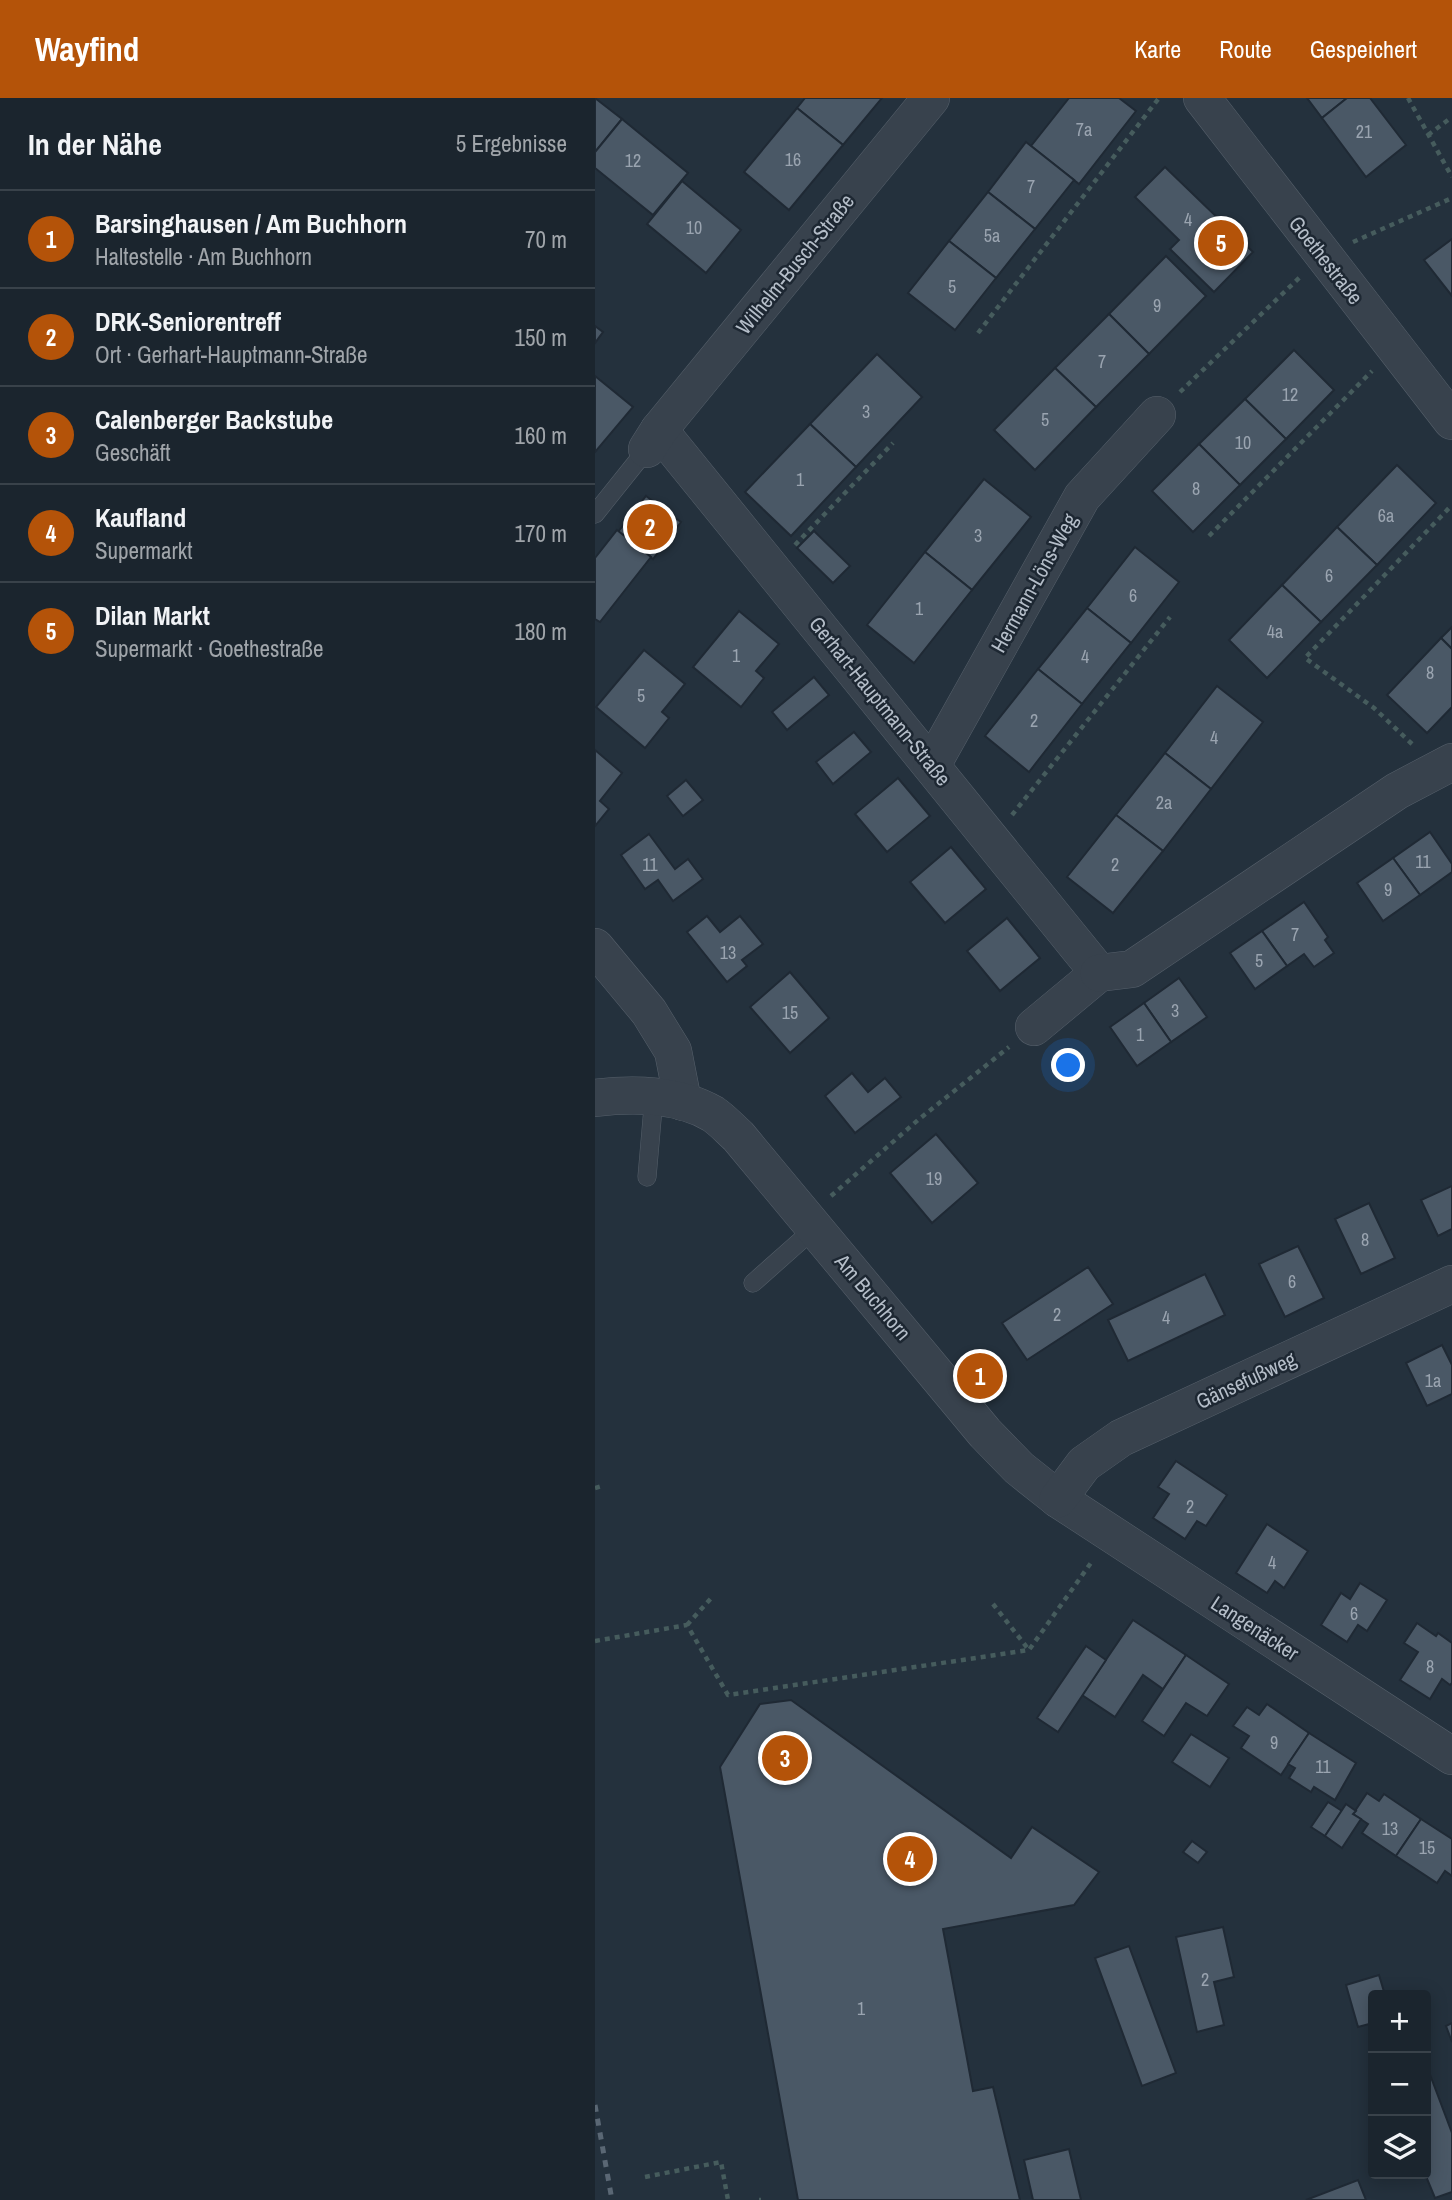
<!DOCTYPE html>
<html lang="de">
<head>
<meta charset="utf-8">
<style>
  :root { --surface:#1b252e; --page:#242d36; --text:#f1f3f6; --muted:#a0a5aa; --line:#39424a; --accent:#b45309 }
  body { margin:0; font-family:"Archivo Narrow",sans-serif; background:var(--page); color:var(--text) }
  .controls { position:absolute; right:21px; bottom:21px; display:grid; overflow:hidden; border-radius:7px; box-shadow:0 4px 18px #0003 }
  .controls button { width:63px; height:63px; display:grid; place-items:center; padding:0; border:0; border-bottom:2px solid var(--line); background:var(--surface); color:var(--text); font:35px sans-serif }
  .you { position:absolute; left:474px; top:968px; width:24px; height:24px; margin:-18px; border:5px solid #fff; border-radius:50%; background:#1a73e8; box-shadow:0 0 0 10px #1a73e833 }
  .badge { display:grid; place-items:center; width:46px; height:46px; border-radius:50%; background:var(--accent); color:#fff; font-size:23px; font-weight:700 }
  .pin { position:absolute; translate:-50% -50%; border:4px solid #fff; box-shadow:0 2px 7px #0006 }
  .list { margin:0; padding:0; list-style:none }
  h2 { display:flex; justify-content:space-between; align-items:center; height:91px; margin:0; padding:0 28px; font-size:30px }
  h2 small { font-size:23px; font-weight:400; color:var(--muted) }
  .list li { display:grid; grid-template-columns:46px 1fr auto; gap:21px; align-items:center; box-sizing:border-box; height:98px; padding:0 28px; border-top:2px solid var(--line) }
  .list b { display:block; font-size:26px; white-space:nowrap }
  .list p { margin:0; font-size:23px; white-space:nowrap; color:var(--muted) }
  .list em { font-size:23px; font-style:normal; color:var(--muted) }
  .icon { flex:none; width:38px; height:38px; fill:none; stroke:currentColor; stroke-width:2; stroke-linecap:round; stroke-linejoin:round }
  .map { position:relative; flex:none; width:857px; height:2102px; overflow:hidden }
  header { display:flex; align-items:center; gap:42px; box-sizing:border-box; height:98px; padding:0 35px; background:var(--accent); color:#fff }
  header strong { font-size:33px }
  nav { display:flex; gap:38px; margin-inline-start:auto; font-size:24px }
  main { display:flex }
  aside { flex:1; background:var(--surface) }
  .map>svg:first-child { display:block }
  .building { fill:#4a5866; stroke:#1f2934; stroke-width:2 }
  .lines { fill:none; stroke-linecap:round; stroke-linejoin:round }
  .lane-casing { stroke:#56606b; stroke-width:19 }
  .street-casing { stroke:#56606b; stroke-width:38 }
  .path { stroke:#465c5d; stroke-width:4.5; stroke-dasharray:5 5; stroke-linecap:butt }
  .lane { stroke:#38424d; stroke-width:18 }
  .street { stroke:#38424d; stroke-width:37 }
  .rail { stroke:#5a6774; stroke-width:5; stroke-dasharray:7 7; stroke-linecap:butt }
  .labels { text-anchor:middle; dominant-baseline:central; stroke-width:5; stroke-linejoin:round; paint-order:stroke }
  .number-label { font-size:18px; fill:#9aa4b0 }
  .street-label { font-size:21px; fill:#b4bdc8; stroke:#1d2732 }
</style>
</head>
<body>
<header>
<strong>Wayfind</strong>
<nav><a>Karte</a><a>Route</a><a>Gespeichert</a></nav>
</header>
<main>
<aside>
<h2>In der Nähe<small>5 Ergebnisse</small></h2>
<ul class="list">
<li><span class="badge">1</span><div><b>Barsinghausen / Am Buchhorn</b><p>Haltestelle · Am Buchhorn</p></div><em>70 m</em></li>
<li><span class="badge">2</span><div><b>DRK-Seniorentreff</b><p>Ort · Gerhart-Hauptmann-Straße</p></div><em>150 m</em></li>
<li><span class="badge">3</span><div><b>Calenberger Backstube</b><p>Geschäft</p></div><em>160 m</em></li>
<li><span class="badge">4</span><div><b>Kaufland</b><p>Supermarkt</p></div><em>170 m</em></li>
<li><span class="badge">5</span><div><b>Dilan Markt</b><p>Supermarkt · Goethestraße</p></div><em>180 m</em></li>
</ul>
</aside>
<div class="map">
<svg width="857" height="2102" viewBox="0 0 857 2102">
  <rect width="100%" height="100%" fill="#24313d"/>
  <g class="building">
    <path d="M 0,0 L 27,21 L 0,54 Z"/>
    <path d="M 210,0 L 287,0 L 248,47 L 202,10 Z"/>
    <path d="M 474,0 L 524,0 L 541,13 L 484,86 L 436,48 Z"/>
    <path d="M 712,0 L 752,0 L 727,20 Z"/>
    <path d="M 752,0 L 775,0 L 811,47 L 771,79 L 727,20 Z"/>
    <path d="M 202,10 L 248,47 L 194,112 L 149,74 Z"/>
    <path d="M 27,21 L 93,75 L 58,117 L 0,70 L 0,54 Z"/>
    <path d="M 431,44 L 479,82 L 440,131 L 393,94 Z"/>
    <path d="M 570,69 L 658,154 L 619,194 L 575,151 L 584,142 L 540,99 Z"/>
    <path d="M 87,83 L 146,132 L 111,175 L 52,126 Z"/>
    <path d="M 393,94 L 440,131 L 401,180 L 354,143 Z"/>
    <path d="M 857,141 L 857,198 L 829,162 Z"/>
    <path d="M 354,143 L 401,180 L 360,232 L 313,195 Z"/>
    <path d="M 571,158 L 611,198 L 554,256 L 514,216 Z"/>
    <path d="M 514,216 L 554,256 L 501,309 L 460,270 Z"/>
    <path d="M 0,228 L 8,234 L 0,245 Z"/>
    <path d="M 699,252 L 739,292 L 691,341 L 650,301 Z"/>
    <path d="M 282,256 L 327,299 L 261,369 L 215,326 Z"/>
    <path d="M 460,270 L 501,309 L 440,372 L 399,332 Z"/>
    <path d="M 0,278 L 38,309 L 0,354 Z"/>
    <path d="M 650,301 L 691,341 L 645,387 L 604,346 Z"/>
    <path d="M 215,326 L 261,369 L 196,438 L 150,394 Z"/>
    <path d="M 604,346 L 645,387 L 598,434 L 557,393 Z"/>
    <path d="M 802,367 L 841,405 L 782,467 L 742,429 Z"/>
    <path d="M 389,381 L 436,419 L 377,492 L 330,454 Z"/>
    <path d="M 51,398 L 86,424 L 58,461 L 23,434 Z"/>
    <path d="M 742,429 L 782,467 L 726,524 L 687,487 Z"/>
    <path d="M 22,432 L 56,459 L 5,524 L 0,521 L 0,460 Z"/>
    <path d="M 219,433 L 255,468 L 238,485 L 202,450 Z"/>
    <path d="M 540,449 L 584,484 L 536,545 L 492,510 Z"/>
    <path d="M 330,454 L 377,492 L 319,565 L 272,527 Z"/>
    <path d="M 687,487 L 726,524 L 672,580 L 634,542 Z"/>
    <path d="M 492,510 L 536,545 L 487,606 L 443,571 Z"/>
    <path d="M 144,513 L 184,546 L 161,573 L 169,580 L 146,609 L 98,569 Z"/>
    <path d="M 857,529 L 857,551 L 846,540 Z"/>
    <path d="M 846,540 L 857,551 L 857,609 L 832,635 L 792,597 Z"/>
    <path d="M 49,552 L 90,586 L 67,614 L 74,620 L 50,650 L 1,609 Z"/>
    <path d="M 443,571 L 487,606 L 434,674 L 390,638 Z"/>
    <path d="M 219,579 L 234,597 L 192,632 L 177,614 Z"/>
    <path d="M 622,588 L 668,624 L 616,691 L 570,655 Z"/>
    <path d="M 259,634 L 276,654 L 238,686 L 221,664 Z"/>
    <path d="M 0,652 L 27,675 L 5,703 L 14,711 L 0,728 Z"/>
    <path d="M 570,655 L 616,691 L 568,753 L 521,717 Z"/>
    <path d="M 303,680 L 335,718 L 292,754 L 260,716 Z"/>
    <path d="M 91,682 L 108,702 L 88,718 L 72,698 Z"/>
    <path d="M 521,717 L 568,753 L 518,815 L 472,779 Z"/>
    <path d="M 835,734 L 857,766 L 857,774 L 825,797 L 798,760 Z"/>
    <path d="M 54,736 L 80,771 L 93,761 L 108,781 L 78,803 L 63,782 L 50,791 L 26,757 Z"/>
    <path d="M 356,749 L 391,791 L 350,825 L 315,784 Z"/>
    <path d="M 798,760 L 825,797 L 788,823 L 762,785 Z"/>
    <path d="M 709,804 L 733,839 L 730,842 L 739,855 L 719,869 L 709,856 L 692,868 L 667,833 Z"/>
    <path d="M 112,818 L 125,834 L 145,818 L 168,846 L 147,862 L 152,868 L 132,884 L 92,834 Z"/>
    <path d="M 412,820 L 445,860 L 405,893 L 372,853 Z"/>
    <path d="M 667,833 L 692,868 L 660,891 L 635,855 Z"/>
    <path d="M 195,874 L 234,920 L 195,955 L 155,909 Z"/>
    <path d="M 584,880 L 612,919 L 576,944 L 549,905 Z"/>
    <path d="M 549,905 L 576,944 L 542,968 L 515,929 Z"/>
    <path d="M 257,975 L 273,994 L 290,980 L 306,999 L 260,1035 L 230,998 Z"/>
    <path d="M 341,1036 L 383,1085 L 337,1125 L 295,1075 Z"/>
    <path d="M 857,1088 L 857,1131 L 843,1138 L 826,1102 Z"/>
    <path d="M 774,1105 L 800,1160 L 766,1176 L 740,1121 Z"/>
    <path d="M 703,1148 L 729,1200 L 690,1219 L 664,1166 Z"/>
    <path d="M 493,1169 L 518,1206 L 432,1262 L 407,1225 Z"/>
    <path d="M 610,1176 L 630,1217 L 533,1263 L 513,1222 Z"/>
    <path d="M 847,1247 L 857,1267 L 857,1296 L 832,1308 L 811,1265 Z"/>
    <path d="M 581,1363 L 632,1397 L 611,1428 L 602,1423 L 590,1441 L 558,1420 L 574,1396 L 563,1389 Z"/>
    <path d="M 672,1426 L 713,1453 L 689,1490 L 680,1483 L 672,1495 L 641,1475 Z"/>
    <path d="M 765,1485 L 792,1502 L 772,1533 L 763,1527 L 752,1544 L 726,1527 L 746,1495 L 755,1501 Z"/>
    <path d="M 538,1522 L 591,1557 L 568,1591 L 548,1577 L 520,1619 L 487,1597 Z"/>
    <path d="M 822,1525 L 841,1538 L 843,1535 L 857,1545 L 857,1585 L 855,1587 L 847,1581 L 835,1601 L 805,1582 L 823,1554 L 809,1545 Z"/>
    <path d="M 491,1548 L 511,1562 L 463,1634 L 442,1620 Z"/>
    <path d="M 591,1557 L 634,1586 L 612,1618 L 591,1605 L 569,1638 L 547,1623 Z"/>
    <path d="M 196,1602 L 416,1760 L 437,1729 L 504,1774 L 479,1807 L 348,1831 L 378,1993 L 398,1989 L 425,2102 L 203,2102 L 125,1669 L 165,1606 Z"/>
    <path d="M 672,1606 L 714,1635 L 686,1677 L 646,1650 L 654,1638 L 638,1628 L 652,1609 L 664,1617 Z"/>
    <path d="M 714,1635 L 761,1665 L 740,1702 L 719,1689 L 716,1694 L 694,1680 L 700,1670 L 693,1666 Z"/>
    <path d="M 596,1636 L 634,1660 L 615,1689 L 577,1664 Z"/>
    <path d="M 772,1695 L 784,1703 L 789,1696 L 826,1721 L 801,1758 L 767,1735 L 773,1726 L 758,1716 Z"/>
    <path d="M 733,1704 L 747,1713 L 730,1738 L 716,1729 Z"/>
    <path d="M 751,1706 L 761,1713 L 758,1716 L 766,1721 L 747,1750 L 730,1738 Z"/>
    <path d="M 826,1721 L 857,1741 L 857,1778 L 850,1773 L 842,1785 L 801,1758 Z"/>
    <path d="M 597,1743 L 612,1754 L 603,1765 L 588,1754 Z"/>
    <path d="M 628,1829 L 639,1879 L 619,1884 L 629,1927 L 602,1934 L 581,1839 Z"/>
    <path d="M 534,1848 L 581,1975 L 547,1988 L 500,1860 Z"/>
    <path d="M 784,1877 L 790,1897 L 778,1897 L 778,1925 L 763,1929 L 751,1887 Z"/>
    <path d="M 857,1925 L 857,1944 L 851,1928 Z"/>
    <path d="M 831,1966 L 857,2035 L 857,2094 L 840,2100 L 830,2076 Z"/>
    <path d="M 474,2051 L 486,2102 L 438,2102 L 429,2062 Z"/>
    <path d="M 763,2082 L 771,2102 L 711,2102 Z"/>
  </g>
  <g class="lines">
    <g class="lane-casing">
      <g id="lane">
        <path d="M 0,416 L 52,351"/>
        <path d="M 52,1079 L 59,998"/>
        <path d="M 158,1185 L 220,1130"/>
      </g>
    </g>
    <g class="street-casing">
      <g id="street">
        <path d="M 607,0 L 857,323"/>
        <path d="M 64,332 L 504,875 L 439,929"/>
        <path d="M 52,351 L 64,332 L 336,0"/>
        <path d="M 337,667 L 487,399 L 562,317"/>
        <path d="M 0,849 L 54,914 L 78,953 L 88,1004"/>
        <path d="M 504,875 L 537,871 L 802,693 L 857,664"/>
        <path d="M 0,1000 C 38,995 84,996 118,1016 C 127,1022 135,1031 143,1038 L 390,1335 L 424,1370 L 463,1401 L 857,1658"/>
        <path d="M 463,1401 L 489,1366 L 526,1340 L 857,1186"/>
      </g>
    </g>
    <g class="path">
      <path d="M 813,0 L 857,79"/>
      <path d="M 833,37 L 857,19"/>
      <path d="M 758,144 L 857,100"/>
      <path d="M 383,235 L 564,0"/>
      <path d="M 585,294 L 705,179"/>
      <path d="M 614,438 L 777,273"/>
      <path d="M 200,447 L 298,345"/>
      <path d="M 817,646 L 779,610 L 710,560 L 857,407"/>
      <path d="M 417,717 L 575,519"/>
      <path d="M 236,1098 L 323,1022 L 414,949"/>
      <path d="M 0,1390 L 7,1388"/>
      <path d="M 398,1506 L 434,1552"/>
      <path d="M 92,1527 L 118,1498"/>
      <path d="M 0,1543 L 92,1527 L 133,1597 L 434,1552 L 498,1462"/>
      <path d="M 50,2079 L 126,2064 L 133,2102"/>
      <path d="M 164,2102 L 166,2102"/>
    </g>
    <use href="#lane" class="lane"/>
    <use href="#street" class="street"/>
    <path class="rail" d="M 0,2007 L 17,2102"/>
  </g>
  <g class="labels">
    <g class="number-label">
      <text x="489" y="31">7a</text>
      <text x="769" y="33">21</text>
      <text x="198" y="61">16</text>
      <text x="38" y="62">12</text>
      <text x="436" y="88">7</text>
      <text x="593" y="121">4</text>
      <text x="99" y="129">10</text>
      <text x="397" y="137">5a</text>
      <text x="357" y="188">5</text>
      <text x="562" y="207">9</text>
      <text x="507" y="263">7</text>
      <text x="695" y="296">12</text>
      <text x="271" y="313">3</text>
      <text x="450" y="321">5</text>
      <text x="648" y="344">10</text>
      <text x="205" y="381">1</text>
      <text x="601" y="390">8</text>
      <text x="791" y="417">6a</text>
      <text x="383" y="437">3</text>
      <text x="734" y="477">6</text>
      <text x="538" y="497">6</text>
      <text x="324" y="510">1</text>
      <text x="680" y="533">4a</text>
      <text x="141" y="557">1</text>
      <text x="490" y="558">4</text>
      <text x="835" y="574">8</text>
      <text x="46" y="597">5</text>
      <text x="439" y="622">2</text>
      <text x="619" y="639">4</text>
      <text x="569" y="704">2a</text>
      <text x="828" y="763">11</text>
      <text x="55" y="766">11</text>
      <text x="520" y="766">2</text>
      <text x="793" y="791">9</text>
      <text x="700" y="836">7</text>
      <text x="133" y="854">13</text>
      <text x="664" y="862">5</text>
      <text x="580" y="912">3</text>
      <text x="195" y="914">15</text>
      <text x="545" y="936">1</text>
      <text x="339" y="1080">19</text>
      <text x="770" y="1141">8</text>
      <text x="697" y="1183">6</text>
      <text x="462" y="1216">2</text>
      <text x="571" y="1219">4</text>
      <text x="838" y="1282">1a</text>
      <text x="595" y="1408">2</text>
      <text x="677" y="1464">4</text>
      <text x="759" y="1515">6</text>
      <text x="835" y="1568">8</text>
      <text x="679" y="1644">9</text>
      <text x="728" y="1668">11</text>
      <text x="795" y="1730">13</text>
      <text x="832" y="1749">15</text>
      <text x="610" y="1881">2</text>
      <text x="266" y="1910">1</text>
    </g>
    <g class="street-label">
      <text transform="translate(731 162) rotate(52)">Goethestraße</text>
      <text transform="translate(200 166) rotate(-51)">Wilhelm-Busch-Straße</text>
      <text transform="translate(439 485) rotate(-61)">Hermann-Löns-Weg</text>
      <text transform="translate(285 603) rotate(51)">Gerhart-Hauptmann-Straße</text>
      <text transform="translate(278 1199) rotate(50)">Am Buchhorn</text>
      <text transform="translate(651 1282) rotate(-25)">Gänsefußweg</text>
      <text transform="translate(660 1530) rotate(33)">Langenäcker</text>
    </g>
  </g>
</svg>
<div class="controls">
<button>+</button>
<button>−</button>
<button><svg class="icon" aria-label="layers" viewBox="0 0 24 24"><path d="M12 4l9 5-9 5-9-5zM3 14l9 5 9-5"/></svg></button>
</div>
<div class="you"></div>
<div class="pin badge" style="left:385px;top:1278px">1</div>
<div class="pin badge" style="left:55px;top:429px">2</div>
<div class="pin badge" style="left:190px;top:1660px">3</div>
<div class="pin badge" style="left:315px;top:1761px">4</div>
<div class="pin badge" style="left:626px;top:145px">5</div>
</div>
</main>
</body>
</html>
